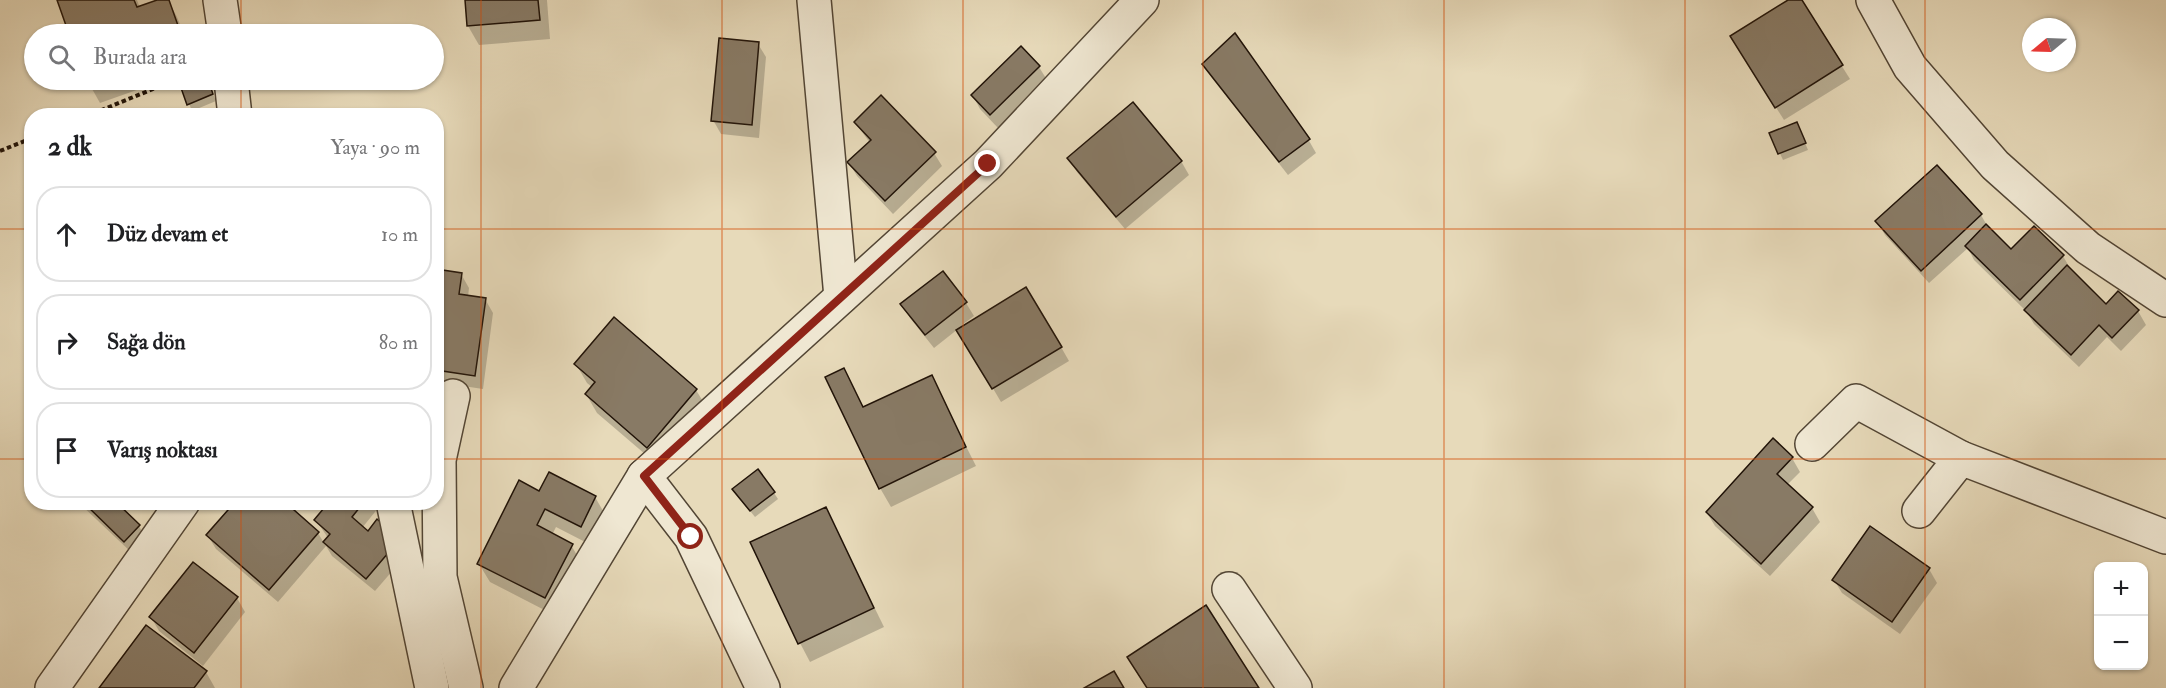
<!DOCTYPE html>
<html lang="tr">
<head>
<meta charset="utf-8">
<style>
  :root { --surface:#fff; --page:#f2f2f2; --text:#202124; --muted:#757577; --line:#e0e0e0 }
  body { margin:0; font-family:"IM FELL Double Pica",serif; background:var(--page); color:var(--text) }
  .controls { position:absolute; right:18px; bottom:18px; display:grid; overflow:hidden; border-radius:12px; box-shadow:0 2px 4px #0004 }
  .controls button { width:54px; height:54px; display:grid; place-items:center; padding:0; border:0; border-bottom:2px solid var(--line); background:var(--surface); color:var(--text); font:30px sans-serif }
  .compass { position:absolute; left:2022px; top:18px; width:54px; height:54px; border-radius:50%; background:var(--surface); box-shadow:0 2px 4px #0004; rotate:251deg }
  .stop { position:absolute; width:18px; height:18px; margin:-14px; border:4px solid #8f2418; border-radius:50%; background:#fff }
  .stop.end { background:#8f2418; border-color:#fff; box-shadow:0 2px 6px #0008 }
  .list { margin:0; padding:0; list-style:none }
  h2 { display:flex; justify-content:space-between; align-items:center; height:78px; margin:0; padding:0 24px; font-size:26px }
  h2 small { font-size:20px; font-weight:400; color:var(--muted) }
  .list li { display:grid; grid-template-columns:39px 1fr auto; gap:18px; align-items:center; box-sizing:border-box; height:96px; margin:0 12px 12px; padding:0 12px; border:2px solid var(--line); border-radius:24px }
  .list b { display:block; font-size:22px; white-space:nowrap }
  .list em { font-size:20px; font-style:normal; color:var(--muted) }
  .icon { flex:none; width:33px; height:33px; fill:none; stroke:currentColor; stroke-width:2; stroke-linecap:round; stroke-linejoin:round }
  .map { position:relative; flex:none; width:2166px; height:688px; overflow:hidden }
  .search { position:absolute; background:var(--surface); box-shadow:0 2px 4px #0004; left:24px; top:24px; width:420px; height:66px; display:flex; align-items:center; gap:15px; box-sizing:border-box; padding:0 21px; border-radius:33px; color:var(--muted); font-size:22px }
  .panel { position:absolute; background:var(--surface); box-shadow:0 2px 4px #0004; left:24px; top:108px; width:420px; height:402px; border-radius:24px }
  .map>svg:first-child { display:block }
  .shadow { fill:#0003 }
  .building { fill:#887a65; stroke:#211308; stroke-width:1.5 }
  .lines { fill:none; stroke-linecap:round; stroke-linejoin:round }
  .minor-casing { stroke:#524534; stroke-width:36 }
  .path { stroke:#211308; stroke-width:4; stroke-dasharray:4.5 3; stroke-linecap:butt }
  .minor { stroke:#efe7d2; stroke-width:33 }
  .route { stroke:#8f2418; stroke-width:8 }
  .grid { fill:none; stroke:#d4520c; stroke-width:1.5; stroke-opacity:0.55 }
</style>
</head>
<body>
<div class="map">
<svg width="2166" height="688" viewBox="0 0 2166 688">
  <rect width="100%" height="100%" fill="#e7daba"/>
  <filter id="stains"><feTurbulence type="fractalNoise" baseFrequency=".00333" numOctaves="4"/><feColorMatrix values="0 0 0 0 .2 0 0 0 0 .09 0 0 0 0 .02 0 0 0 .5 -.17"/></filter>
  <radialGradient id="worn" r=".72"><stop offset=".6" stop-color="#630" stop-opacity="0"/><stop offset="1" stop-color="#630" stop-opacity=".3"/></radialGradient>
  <g class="shadow">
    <path d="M 62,0 L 137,0 L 140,8 L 161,0 L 168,0 L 177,17 L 184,34 L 71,34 L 59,1 Z"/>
    <path d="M 466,0 L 547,0 L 550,39 L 479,45 L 468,26 Z"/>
    <path d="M 1790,0 L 1800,0 L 1850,79 L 1784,120 L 1740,50 Z"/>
    <path d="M 758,44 L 766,57 L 759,138 L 721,134 L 713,120 Z"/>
    <path d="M 1204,64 L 1308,139 L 1316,153 L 1288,175 L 1212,78 Z"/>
    <path d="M 1039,67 L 1047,80 L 998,128 L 980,109 L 973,96 Z"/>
    <path d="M 87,80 L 165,80 L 100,103 Z"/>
    <path d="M 197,80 L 207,80 L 216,101 L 192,111 L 182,86 Z"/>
    <path d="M 855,122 L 934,153 L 942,166 L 893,214 L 857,176 L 849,163 L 870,143 Z"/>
    <path d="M 1800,131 L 1808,150 L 1783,160 L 1771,134 Z"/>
    <path d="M 1069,159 L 1181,161 L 1189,175 L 1125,229 L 1077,172 Z"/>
    <path d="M 1937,167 L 1981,215 L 1989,229 L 2011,251 L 2063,256 L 2071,270 L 2106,307 L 2119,293 L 2138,311 L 2146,325 L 2121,351 L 2107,337 L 2079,367 L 2034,324 L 2026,311 L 1974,260 L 1968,248 L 1929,283 L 1885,235 L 1877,221 Z"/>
    <path d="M 436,271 L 461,274 L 469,288 L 468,297 L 485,299 L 493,313 L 483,389 L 436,382 Z"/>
    <path d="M 966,303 L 974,316 L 962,325 L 964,327 L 1061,347 L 1069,361 L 1001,402 L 958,329 L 934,348 L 910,318 L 902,304 Z"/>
    <path d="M 576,364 L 696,390 L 707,408 L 659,466 L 597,413 L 586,394 L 592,387 L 587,383 Z"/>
    <path d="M 844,370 L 864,408 L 931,377 L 976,466 L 891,507 L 880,488 Z"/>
    <path d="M 1792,458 L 1800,472 L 1787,485 L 1812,508 L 1820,522 L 1770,576 L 1715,526 L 1707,513 Z"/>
    <path d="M 539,493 L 595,497 L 606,516 L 591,545 L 556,527 L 552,535 L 571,545 L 582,564 L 556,616 L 490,582 L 479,564 Z"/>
    <path d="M 774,493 L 778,499 L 755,517 L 738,496 Z"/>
    <path d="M 78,502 L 114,502 L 139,526 L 147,540 L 133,554 Z"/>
    <path d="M 331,502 L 377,502 L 379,507 L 362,528 L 407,554 L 375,591 L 332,556 L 326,546 L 278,602 L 216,549 L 208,536 L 318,533 L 324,543 L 328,538 L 316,520 Z"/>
    <path d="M 826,509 L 884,627 L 810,662 L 800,643 Z"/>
    <path d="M 1929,569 L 1937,583 L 1900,634 L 1842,593 L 1834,580 Z"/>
    <path d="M 237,598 L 245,612 L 203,666 L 159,631 L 151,617 Z"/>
    <path d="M 206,672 L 215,688 L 101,688 Z"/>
  </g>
  <g class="building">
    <path d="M 57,0 L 134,0 L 137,7 L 157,0 L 169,0 L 181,34 L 69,34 Z"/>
    <path d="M 465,0 L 538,0 L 540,20 L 467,26 Z"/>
    <path d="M 1788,0 L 1802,0 L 1843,65 L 1775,108 L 1730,36 Z"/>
    <path d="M 1235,33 L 1310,139 L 1279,162 L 1202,64 Z"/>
    <path d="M 719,38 L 759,42 L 752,125 L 711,121 Z"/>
    <path d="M 1021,46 L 1040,66 L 990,115 L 971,95 Z"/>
    <path d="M 193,80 L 208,80 L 213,94 L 187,105 L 180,85 Z"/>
    <path d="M 881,95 L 936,152 L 885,201 L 847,162 L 871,140 L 854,122 Z"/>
    <path d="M 1133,102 L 1182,161 L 1116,217 L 1067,158 Z"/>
    <path d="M 1797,122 L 1806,143 L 1778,154 L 1769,133 Z"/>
    <path d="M 1937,165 L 1982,214 L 1921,271 L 1875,221 Z"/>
    <path d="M 1986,224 L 2011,249 L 2034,226 L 2064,255 L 2020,300 L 1965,246 Z"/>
    <path d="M 2067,265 L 2106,304 L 2118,291 L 2139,310 L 2112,338 L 2099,325 L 2071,355 L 2024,310 Z"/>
    <path d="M 436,269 L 462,273 L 459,294 L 486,298 L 475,376 L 436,370 Z"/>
    <path d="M 943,271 L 967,302 L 925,335 L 900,304 Z"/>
    <path d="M 1026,287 L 1062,347 L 992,389 L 956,330 Z"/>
    <path d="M 614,317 L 697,389 L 647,448 L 585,394 L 595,382 L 574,364 Z"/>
    <path d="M 844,368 L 863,407 L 932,375 L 966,447 L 879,489 L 825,377 Z"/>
    <path d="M 1773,438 L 1793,457 L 1777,474 L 1813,507 L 1761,564 L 1706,512 Z"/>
    <path d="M 758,469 L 775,492 L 750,511 L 732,489 Z"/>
    <path d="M 549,472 L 596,496 L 581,527 L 545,509 L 537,525 L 573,544 L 545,598 L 477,564 L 519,480 L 539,491 Z"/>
    <path d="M 83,502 L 116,502 L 140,525 L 124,542 Z"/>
    <path d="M 235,502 L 285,502 L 319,532 L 269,590 L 206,535 Z"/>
    <path d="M 329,502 L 364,502 L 352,517 L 368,531 L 377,519 L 400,539 L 366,579 L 323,542 L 330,534 L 314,520 Z"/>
    <path d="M 826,507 L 874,608 L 798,644 L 750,542 Z"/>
    <path d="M 1870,526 L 1930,568 L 1892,622 L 1832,580 Z"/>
    <path d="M 193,562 L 238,597 L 194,653 L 149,617 Z"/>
    <path d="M 1206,605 L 1259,688 L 1147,688 L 1127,657 Z"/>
    <path d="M 146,625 L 207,671 L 194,688 L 99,688 Z"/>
    <path d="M 1114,671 L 1124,688 L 1084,688 Z"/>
  </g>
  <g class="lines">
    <g class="minor-casing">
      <g id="minor">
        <path d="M 220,0 L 225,34"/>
        <path d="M 814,0 L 841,297"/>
        <path d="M 1873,0 L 1910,67 L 1995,165 L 2088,248 L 2166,300"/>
        <path d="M 231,80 L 235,116"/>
        <path d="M 453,396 L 439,460 L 440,577 L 466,688"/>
        <path d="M 1812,444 L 1856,401 L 1961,458"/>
        <path d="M 393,502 L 432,688"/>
        <path d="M 1919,511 L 1961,458 L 2166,537"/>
        <path d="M 1229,589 L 1295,688"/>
        <path d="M 52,688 L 183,502"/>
        <path d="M 516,688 L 644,476"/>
        <path d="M 763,688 L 691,537 L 644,476 L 988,164 L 1142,0"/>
      </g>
    </g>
    <g class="path">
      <path d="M 87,116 L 175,80"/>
      <path d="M 0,151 L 32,138"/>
    </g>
    <use href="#minor" class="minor"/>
  </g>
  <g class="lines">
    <path class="route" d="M 691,537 L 644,476 L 988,164"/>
  </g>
  <path class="grid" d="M 241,0 L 241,34M 481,0 L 481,688M 722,0 L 722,688M 963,0 L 963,688M 1203,0 L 1203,688M 1444,0 L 1444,688M 1685,0 L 1685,688M 1925,0 L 1925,688M 241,80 L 241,116M 0,229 L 32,229M 436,229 L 2166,229M 0,459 L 32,459M 436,459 L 2166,459M 241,502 L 241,688"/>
  <rect width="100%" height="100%" filter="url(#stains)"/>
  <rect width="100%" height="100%" fill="url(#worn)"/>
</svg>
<div class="controls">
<button>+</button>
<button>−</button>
</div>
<svg class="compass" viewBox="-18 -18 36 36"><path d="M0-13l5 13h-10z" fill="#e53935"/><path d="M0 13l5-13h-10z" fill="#757577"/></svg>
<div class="stop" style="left:691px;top:537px"></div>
<div class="stop end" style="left:988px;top:164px"></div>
<div class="search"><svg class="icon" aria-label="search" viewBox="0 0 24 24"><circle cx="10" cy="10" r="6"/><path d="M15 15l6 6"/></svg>Burada ara</div>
<section class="panel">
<h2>2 dk<small>Yaya · 90 m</small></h2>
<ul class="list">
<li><svg class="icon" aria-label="ahead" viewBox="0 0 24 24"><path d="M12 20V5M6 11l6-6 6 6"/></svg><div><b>Düz devam et</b></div><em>10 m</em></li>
<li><svg class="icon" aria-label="right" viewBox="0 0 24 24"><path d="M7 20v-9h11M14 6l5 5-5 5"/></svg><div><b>Sağa dön</b></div><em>80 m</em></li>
<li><svg class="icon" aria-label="arrive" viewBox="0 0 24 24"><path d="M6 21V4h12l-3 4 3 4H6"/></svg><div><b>Varış noktası</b></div></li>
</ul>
</section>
</div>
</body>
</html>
